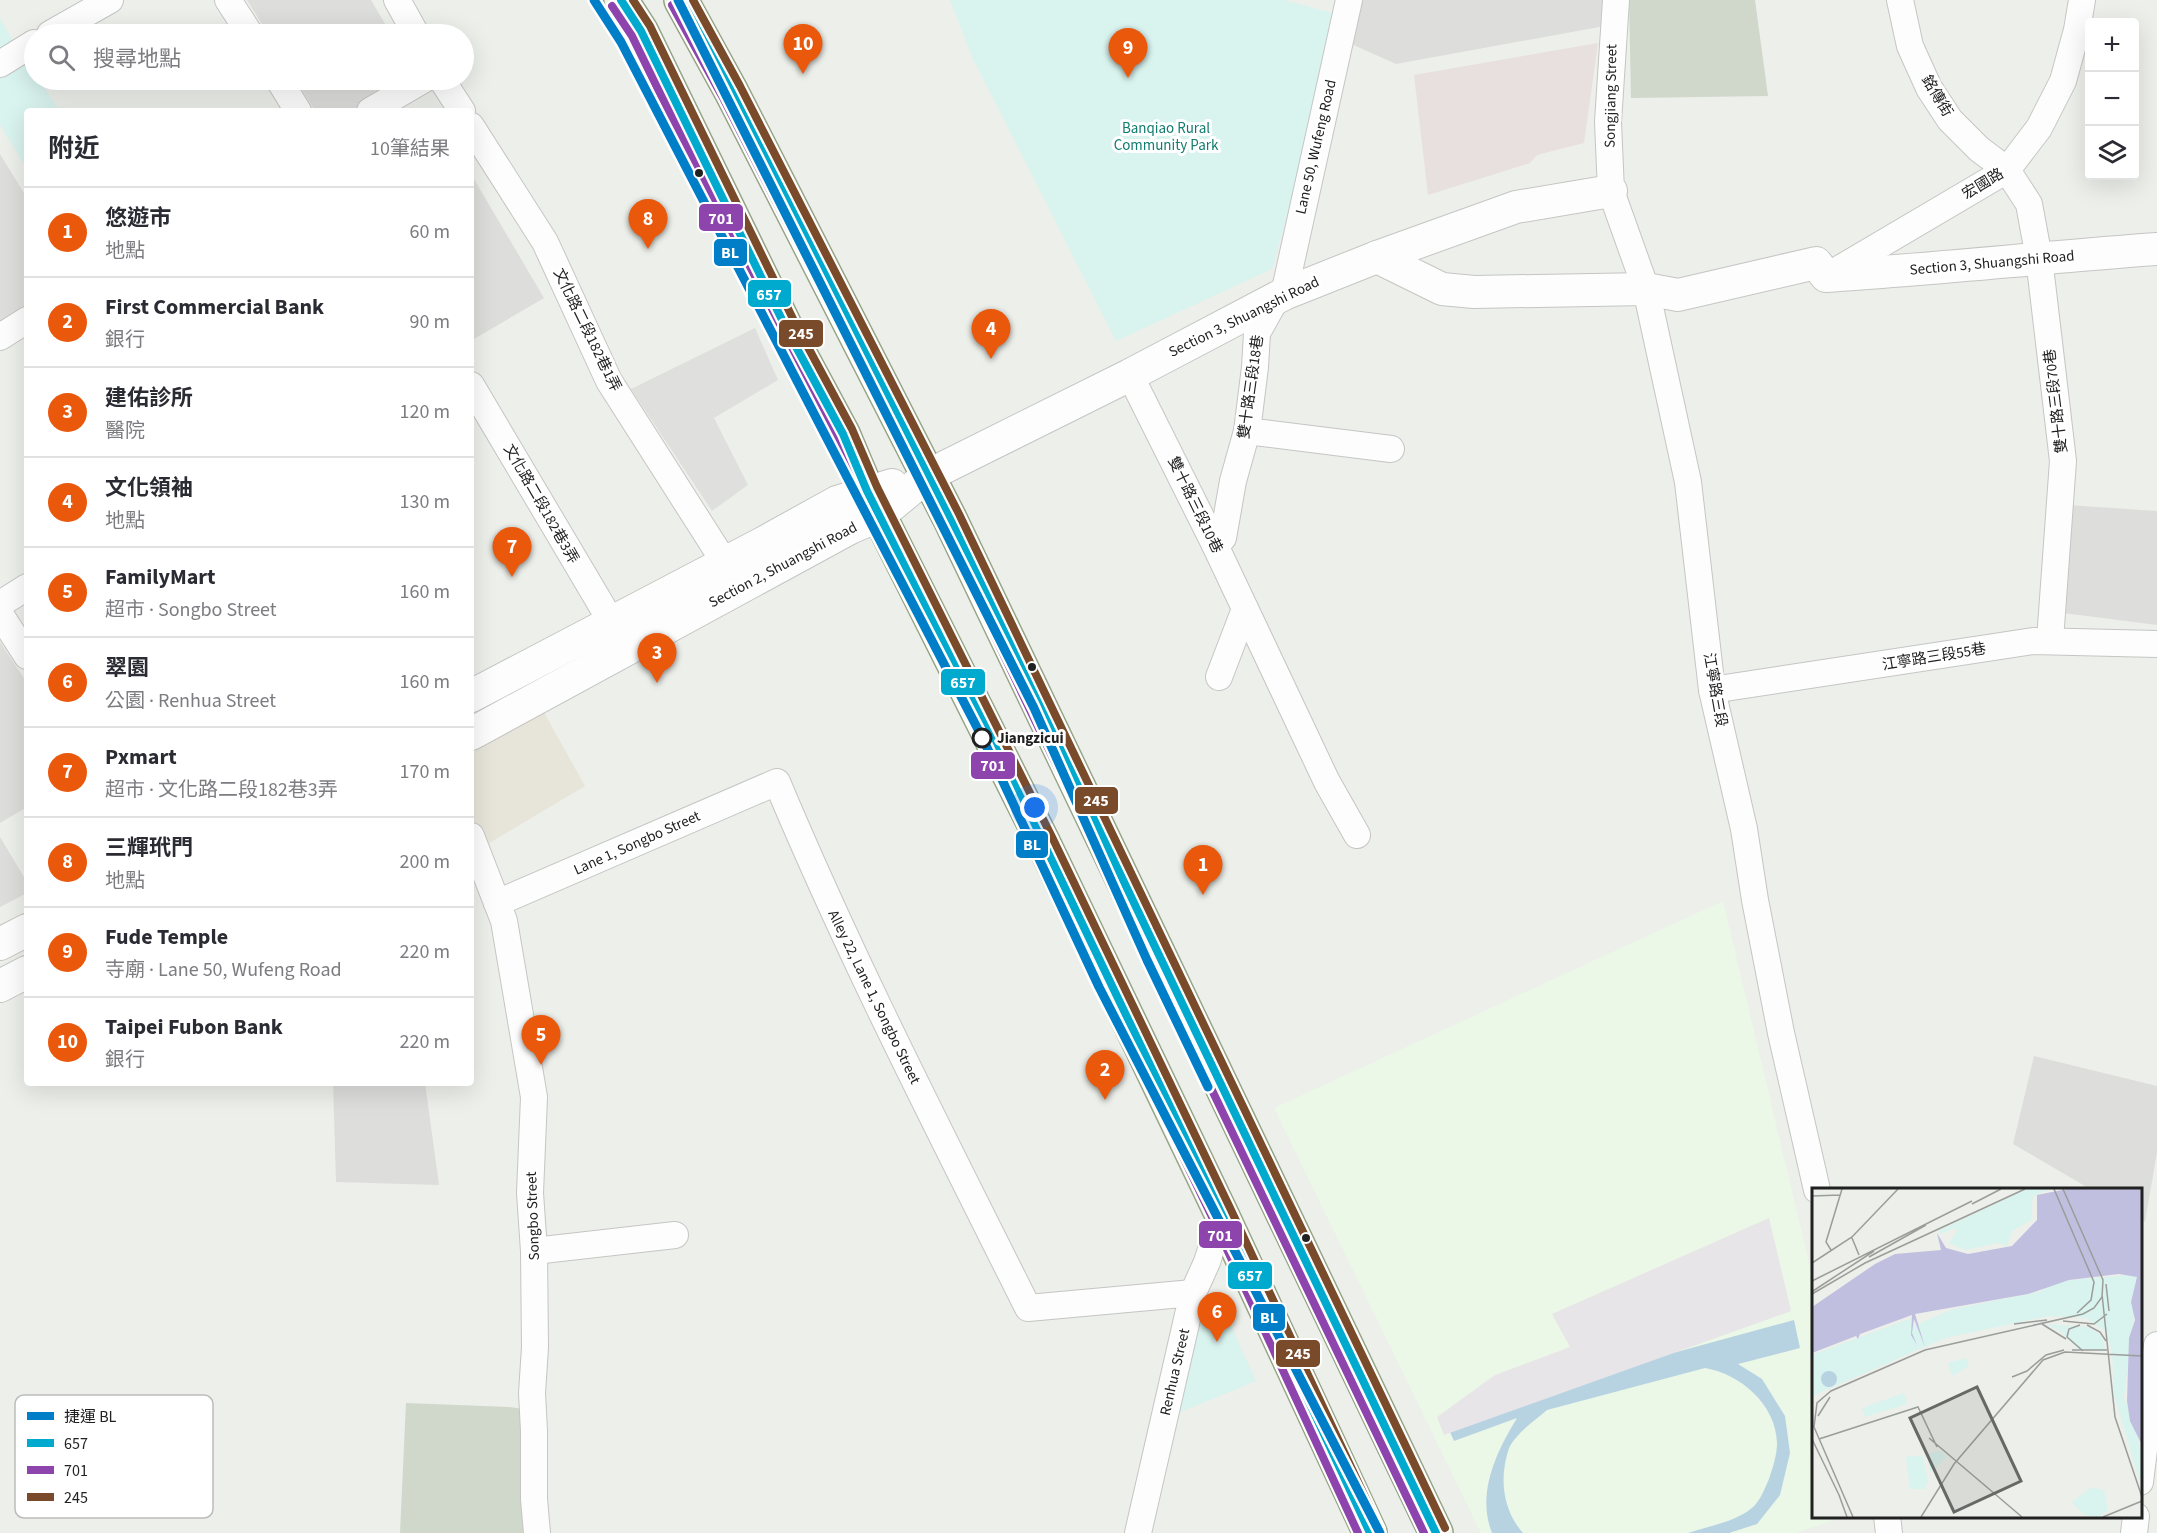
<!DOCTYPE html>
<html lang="zh-TW">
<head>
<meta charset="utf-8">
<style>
  :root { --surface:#fff; --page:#f2f2f3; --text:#2b2b33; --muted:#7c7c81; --line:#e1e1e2; --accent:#ea580c }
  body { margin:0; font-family:"Source Sans 3","Noto Sans TC",sans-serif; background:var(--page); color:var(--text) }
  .controls { position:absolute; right:18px; top:18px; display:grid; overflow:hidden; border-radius:6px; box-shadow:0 6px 24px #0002 }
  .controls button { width:54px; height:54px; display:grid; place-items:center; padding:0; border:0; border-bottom:2px solid var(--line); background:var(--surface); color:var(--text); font:30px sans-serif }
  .you { position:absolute; left:1035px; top:808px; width:21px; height:21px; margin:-15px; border:4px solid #fff; border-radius:50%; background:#1a73e8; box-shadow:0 0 0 9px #1a73e833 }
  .badge { display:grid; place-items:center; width:39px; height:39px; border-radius:50%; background:var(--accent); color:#fff; font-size:20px; font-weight:700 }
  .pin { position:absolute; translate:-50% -50px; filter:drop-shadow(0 2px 3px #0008) }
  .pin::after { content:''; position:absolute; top:32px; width:21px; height:18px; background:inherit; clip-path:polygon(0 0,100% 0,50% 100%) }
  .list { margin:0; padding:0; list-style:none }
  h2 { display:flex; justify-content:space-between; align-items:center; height:78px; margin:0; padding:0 24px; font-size:26px }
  h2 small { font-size:20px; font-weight:400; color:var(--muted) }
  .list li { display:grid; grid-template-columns:39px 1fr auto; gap:18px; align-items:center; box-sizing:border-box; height:90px; padding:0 24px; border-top:2px solid var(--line) }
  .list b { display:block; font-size:22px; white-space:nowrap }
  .list p { margin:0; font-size:20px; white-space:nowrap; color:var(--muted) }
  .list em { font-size:20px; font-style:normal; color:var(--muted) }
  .icon { flex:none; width:33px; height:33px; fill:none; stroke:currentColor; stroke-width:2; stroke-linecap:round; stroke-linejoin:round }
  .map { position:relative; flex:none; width:2157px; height:1533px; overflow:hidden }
  .search { position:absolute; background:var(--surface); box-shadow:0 6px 24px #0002; left:24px; top:24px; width:450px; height:66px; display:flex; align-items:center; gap:15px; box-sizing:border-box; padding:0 21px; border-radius:33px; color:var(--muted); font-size:22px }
  .panel { position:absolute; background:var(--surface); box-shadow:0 6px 24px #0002; left:24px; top:108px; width:450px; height:978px; border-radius:6px }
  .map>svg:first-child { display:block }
  .residential { fill:#dddedb }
  .commercial { fill:#e7e5d9 }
  .industrial { fill:#e7e0de }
  .education { fill:#ebf7e7 }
  .construction { fill:#d0d8cc }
  .park { fill:#d9f3ee }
  .pitch { fill:#b7d3e2 }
  .parking { fill:#dfe0dd }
  .plaza { fill:#e8e5e8 }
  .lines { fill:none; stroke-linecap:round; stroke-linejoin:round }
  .minor-casing { stroke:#c5c6c4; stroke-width:28 }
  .tertiary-casing { stroke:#c5c6c4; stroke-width:34 }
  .primary-casing { stroke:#97a587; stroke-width:36 }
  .minor { stroke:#fcfdfc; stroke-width:26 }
  .tertiary { stroke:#fcfdfc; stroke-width:32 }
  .primary { stroke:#eef2e7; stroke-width:33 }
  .bus-1-casing { stroke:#fff; stroke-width:12 }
  .bus-2-casing { stroke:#fff; stroke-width:12 }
  .bus-3-casing { stroke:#fff; stroke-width:12 }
  .bus-1 { stroke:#00a9ce; stroke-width:8 }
  .bus-2 { stroke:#8e44ad; stroke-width:8 }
  .bus-3 { stroke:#7a4b2a; stroke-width:8 }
  .metro-1-casing { stroke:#fff; stroke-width:14 }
  .metro-1 { stroke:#007ec7; stroke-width:9 }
  .bus-dot { fill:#212121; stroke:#fff; stroke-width:2 }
  .stop-dot { fill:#fff; stroke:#212121; stroke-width:3 }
  .labels { text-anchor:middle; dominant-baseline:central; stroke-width:6; stroke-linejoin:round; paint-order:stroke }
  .street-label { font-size:15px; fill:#212121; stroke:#fff }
  .park-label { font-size:15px; fill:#127c6e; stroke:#fff }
  .stop-label { font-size:15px; font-weight:bold; fill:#212121; stroke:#fff; text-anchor:start }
  .inset-road { fill:none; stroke:#9b9d9a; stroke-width:1.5 }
  .view { fill:#686967; fill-opacity:0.15; stroke:#686967; stroke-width:3 }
  .inset-edge { fill:none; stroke:#212121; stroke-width:3 }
  .key { fill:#fff; stroke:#bcbcbc; stroke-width:1.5 }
  .key-label { font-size:16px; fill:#212121 }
  .line-badge { stroke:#fff; stroke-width:2 }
  .badge-label { font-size:16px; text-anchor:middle; font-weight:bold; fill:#fff }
</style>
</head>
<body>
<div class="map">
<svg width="2157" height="1533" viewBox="0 0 2157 1533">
  <rect width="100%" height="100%" fill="#edefea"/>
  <g class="residential">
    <path d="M 247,0 L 371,0 L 391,34 L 268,34 Z"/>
    <path d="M 1360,0 L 1608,0 L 1605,26 L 1396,64 L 1349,43 Z"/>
    <path d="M 296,80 L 402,80 L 353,111 L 315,111 Z"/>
    <path d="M 0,154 L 27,198 L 27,311 L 0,328 Z"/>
    <path d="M 471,174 L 544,298 L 474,339 L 471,335 Z"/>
    <path d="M 2068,505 L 2157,511 L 2157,625 L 2063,613 Z"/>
    <path d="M 0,642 L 27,683 L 27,807 L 0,823 Z"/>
    <path d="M 0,837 L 27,882 L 27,893 L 0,907 Z"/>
    <path d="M 2034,1056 L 2157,1086 L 2157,1152 L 2145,1222 L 2141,1219 L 2140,1190 L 2090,1189 L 2013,1144 Z"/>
    <path d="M 333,1083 L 425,1083 L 439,1185 L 336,1182 Z"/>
  </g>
  <path class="commercial" d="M 541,707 L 585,786 L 471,854 L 471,746 Z"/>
  <path class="industrial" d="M 1598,43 L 1584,143 L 1537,155 L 1530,163 L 1428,195 L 1414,75 Z"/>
  <path class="education" d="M 1723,901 L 1813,1280 L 1814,1516 L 1843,1517 L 1796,1533 L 1481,1533 L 1274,1108 Z"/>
  <g class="construction">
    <path d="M 1629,0 L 1755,0 L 1768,96 L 1631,98 Z"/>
    <path d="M 406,1403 L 509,1407 L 524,1409 L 526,1533 L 400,1533 Z"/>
  </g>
  <g class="park">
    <path d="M 950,0 L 1284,0 L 1332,13 L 1297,180 L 1272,269 L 1116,341 L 972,57 Z"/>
    <path d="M 0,18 L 16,46 L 0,56 Z"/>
    <path d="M 23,57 L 34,74 L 34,80 L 39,80 L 60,111 L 27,111 L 27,169 L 0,125 L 0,72 Z"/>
    <path d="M 1205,1304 L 1221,1304 L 1256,1381 L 1178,1413 Z"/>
  </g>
  <path class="pitch" d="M 1794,1320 L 1800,1348 L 1738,1364 L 1762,1379 L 1785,1416 L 1790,1453 L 1780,1495 L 1757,1524 L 1729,1533 L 1688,1533 C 1709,1526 1736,1522 1753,1507 C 1760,1501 1765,1488 1769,1479 C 1773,1467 1777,1455 1777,1443 C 1776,1404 1740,1374 1705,1368 L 1547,1410 C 1534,1421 1518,1432 1510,1446 C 1508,1450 1507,1455 1506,1459 C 1500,1485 1505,1513 1523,1533 L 1492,1533 C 1476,1493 1497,1451 1517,1418 L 1454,1441 L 1443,1416 Z"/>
  <path class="parking" d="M 755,328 L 778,380 L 714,418 L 748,485 L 712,511 L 631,389 Z"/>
  <path class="plaza" d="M 1769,1218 L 1791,1311 L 1444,1435 L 1437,1417 L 1495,1375 L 1570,1347 L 1552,1314 Z"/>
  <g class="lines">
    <g class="minor-casing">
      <g id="minor">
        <path d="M 228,0 L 250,34"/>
        <path d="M 397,0 L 416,34"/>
        <path d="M 1616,0 L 1608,122 L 1611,191 L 1646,289 L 1688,482 L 1712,690 L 1744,829 L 1755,900 L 1781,1033 L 1817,1190"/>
        <path d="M 1900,0 L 1910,46 L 1929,88 L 1950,120 L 1979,149 L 2007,170 L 2029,204 L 2039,258 L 2063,461 L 2050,640"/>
        <path d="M 50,34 L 110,0"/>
        <path d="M 0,64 L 34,43"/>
        <path d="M 279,80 L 298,111"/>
        <path d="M 442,80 L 462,111"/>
        <path d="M 370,111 L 423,80"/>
        <path d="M 471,126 L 545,242 L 609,381 L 725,563"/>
        <path d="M 1829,275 L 2007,170 L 2039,128 L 2063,81 L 2077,30 L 2082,0"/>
        <path d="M 1284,294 L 1349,0"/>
        <path d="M 0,337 L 27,320"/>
        <path d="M 1130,375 L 1215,545 L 1327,782 L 1357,835"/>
        <path d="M 471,385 L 612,623"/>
        <path d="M 1247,431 L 1391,449"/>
        <path d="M 1215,545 L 1223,538 L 1233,481 L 1247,431 L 1255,367 L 1257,333 L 1276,299"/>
        <path d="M 0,604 L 27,587"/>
        <path d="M 0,614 L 27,656"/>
        <path d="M 1219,677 L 1245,609"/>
        <path d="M 1712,690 L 2033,641 L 2157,644"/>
        <path d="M 471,836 L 504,921 L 534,1097 L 530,1193 L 534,1251 L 535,1347 L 532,1393 L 534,1431 L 534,1499 L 537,1533"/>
        <path d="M 497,903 L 777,782 C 852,961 941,1134 1028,1308 L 1193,1293"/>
        <path d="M 534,1251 L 675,1235"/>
        <path d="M 2140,1482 L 2157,1345"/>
        <path d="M 1887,1516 L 1889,1533"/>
        <path d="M 1138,1533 L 1193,1293 L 1207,1262 L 1222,1215"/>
        <path d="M 2134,1533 L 2136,1516"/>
      </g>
    </g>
    <g class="tertiary-casing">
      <g id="tertiary">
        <path d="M 1377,257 L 1442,289 L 1474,292 L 1646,289 L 1678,295 L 1816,263 L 1826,276 C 1937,269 2047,257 2157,249"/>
        <path d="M 471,696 L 763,543 L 837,502 L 892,485"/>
        <path d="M 471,734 L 850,528 L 880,515 L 927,476 L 1130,375 L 1284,294 L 1377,257 L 1516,207 L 1611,191"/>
        <path d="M 0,944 L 27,930"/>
        <path d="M 0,986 L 27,972"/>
      </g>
    </g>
    <g class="primary-casing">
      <g id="primary">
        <path d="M 621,0 L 641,31 L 787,330 L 843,434 L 867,491 L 1043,842 L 1222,1215 L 1370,1533"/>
        <path d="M 681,0 L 731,91 L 950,519 L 1436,1533"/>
      </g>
    </g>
    <use href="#minor" class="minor"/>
    <use href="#tertiary" class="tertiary"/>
    <use href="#primary" class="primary"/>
    <g class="bus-1-casing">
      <g id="bus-1">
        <path d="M 621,0 L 641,31 L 787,330 L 843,434 L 867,491 L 1043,842 L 1222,1215 L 1370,1533"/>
        <path d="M 681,0 L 731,91 L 950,519 L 1436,1533"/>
      </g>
    </g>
    <g class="bus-2-casing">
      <g id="bus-2">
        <path d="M 672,5 L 722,96 L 941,524 L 1424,1533"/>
        <path d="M 612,6 L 632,36 L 778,335 L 834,439 L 858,496 L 1034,847 L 1213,1219 L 1358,1533"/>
      </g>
    </g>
    <g class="bus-3-casing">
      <g id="bus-3">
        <path d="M 633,0 L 650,26 L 796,325 L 852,429 L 877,487 L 1052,837 L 1231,1210 L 1380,1529"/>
        <path d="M 693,0 L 740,86 L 959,514 L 1445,1528"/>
      </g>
    </g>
    <use href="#bus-1" class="bus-1"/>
    <use href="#bus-2" class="bus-2"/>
    <use href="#bus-3" class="bus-3"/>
    <g class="metro-1-casing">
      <g id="metro-1">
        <path d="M 594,0 L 621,42 L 983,739 L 1099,987 L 1380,1533"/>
        <path d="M 678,0 L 1034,708 L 1147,960 L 1208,1087"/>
      </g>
    </g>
    <use href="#metro-1" class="metro-1"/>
  </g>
  <g class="bus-dot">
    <circle cx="699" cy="173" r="5"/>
    <circle cx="1032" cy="667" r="5"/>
    <circle cx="1306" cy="1238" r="5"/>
  </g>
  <circle class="stop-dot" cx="982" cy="738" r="9"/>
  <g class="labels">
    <g class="street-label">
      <text transform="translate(1611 96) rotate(-89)">Songjiang Street</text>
      <text transform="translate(1937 96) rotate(59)">銘傳街</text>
      <text transform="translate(1316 147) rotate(-77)">Lane 50, Wufeng Road</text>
      <text transform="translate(1983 184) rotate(-31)">宏國路</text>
      <text transform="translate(1992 263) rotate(-5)">Section 3, Shuangshi Road</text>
      <text transform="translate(1244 317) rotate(-26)">Section 3, Shuangshi Road</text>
      <text transform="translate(587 330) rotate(64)">文化路二段182巷1弄</text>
      <text transform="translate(1251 387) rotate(-82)">雙十路三段18巷</text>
      <text transform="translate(2056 401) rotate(-97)">雙十路三段70巷</text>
      <text transform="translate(541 504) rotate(60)">文化路二段182巷3弄</text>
      <text transform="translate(1195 505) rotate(64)">雙十路三段10巷</text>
      <text transform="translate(783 565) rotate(-28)">Section 2, Shuangshi Road</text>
      <text transform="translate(1934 657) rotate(-9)">江寧路三段55巷</text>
      <text transform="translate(1715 690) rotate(80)">江寧路三段</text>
      <text transform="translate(637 843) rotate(-24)">Lane 1, Songbo Street</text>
      <text transform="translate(874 997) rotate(64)">Alley 22, Lane 1, Songbo Street</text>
      <text transform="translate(533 1216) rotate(-92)">Songbo Street</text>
      <text transform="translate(1175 1372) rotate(-77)">Renhua Street</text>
    </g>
    <g class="park-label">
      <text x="1166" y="128">Banqiao Rural<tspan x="1166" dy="17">Community Park</tspan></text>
    </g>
    <g class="stop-label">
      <text x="997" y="738">Jiangzicui</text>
    </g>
  </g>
  <g transform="translate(1812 1188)">
    <rect width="330" height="330" fill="#edefea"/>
    <path d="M 215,1 L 239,1 L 221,8 L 219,32 L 200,43 L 195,58 L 187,55 L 153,62 L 137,55 L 145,43 L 143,40 L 128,46 L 126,43 ZM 327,86 L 312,209 L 330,263 L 330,301 L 302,207 L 300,162 L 293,143 L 274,130 L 236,128 L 133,150 L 0,208 L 0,168 L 5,165 L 100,130 L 102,138 L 141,121 L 227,104 L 247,93 ZM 232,136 L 276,139 L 289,147 L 294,163 L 266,161 L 247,142 ZM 154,170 L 157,178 L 140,188 L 136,175 ZM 92,205 L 95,216 L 53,229 L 50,220 ZM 128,263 L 134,269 L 118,285 L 115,266 ZM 110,267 L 116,293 L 113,301 L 98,301 L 94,269 ZM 280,299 L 292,302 L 296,322 L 286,329 L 272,327 L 260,314 Z" fill="#d9f3ee"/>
    <path d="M9 191a8 8 0 1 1 16 0a8 8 0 1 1-16 0Z" fill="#b7d3e2"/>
    <path d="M 255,1 L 330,1 L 330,257 L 318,233 L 315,213 L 317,150 L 323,132 L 319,114 L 325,89 L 307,86 L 257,92 L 216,106 L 103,126 L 113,159 L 102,131 L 100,145 L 105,157 L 99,147 L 100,127 L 48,146 L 46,151 L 44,148 L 0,165 L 0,119 L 63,76 L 83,66 L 129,62 L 125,45 L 134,60 L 156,66 L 200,58 L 225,32 L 225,7 Z" fill="#c0bfe0"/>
    <path class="inset-road" d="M 242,1 L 282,94 L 279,112 L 265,125M 0,8 L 28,7M 160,16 L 189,1M 40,50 L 47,67M 19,62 L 14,54 L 30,1M 57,69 L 114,37M 0,75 L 40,49 L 86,1M 0,93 L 160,13M 294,96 L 297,123M 1,103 L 62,63M 0,106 L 53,75 L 213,1M 290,106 L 303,229 L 330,309M 251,133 L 282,136 L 295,126M 202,136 L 235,132M 230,136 L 254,151M 268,137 L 257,141 L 255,149 L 271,163M 275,137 L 288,144 L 294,153M 260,162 L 295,162M 200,189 L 215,183 L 234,167 L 252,162M 6,228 L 18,209M 117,250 L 210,329M 0,251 L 28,309M 7,251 L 106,219 L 125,259M 27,307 L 35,329M 41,329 L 2,239 L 5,215 L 19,203 L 113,162 L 271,126 L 282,120 L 290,109 L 291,92 L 251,1M 109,329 L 142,276 L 231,172 L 253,164 L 330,168M 291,329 L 330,313"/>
    <path class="view" d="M 165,199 L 209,293 L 142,324 L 98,230 Z"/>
    <rect width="330" height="330" class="inset-edge"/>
  </g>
  <rect x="15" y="1395" width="198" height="123" rx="9" class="key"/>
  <rect x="27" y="1412" width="27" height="8" fill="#007ec7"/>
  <rect x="27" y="1439" width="27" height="8" fill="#00a9ce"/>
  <rect x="27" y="1466" width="27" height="8" fill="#8e44ad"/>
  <rect x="27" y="1493" width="27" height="8" fill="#7a4b2a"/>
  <g class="key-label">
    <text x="64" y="1422">捷運 BL</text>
    <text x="64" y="1449">657</text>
    <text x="64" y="1476">701</text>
    <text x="64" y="1503">245</text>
  </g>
  <g class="line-badge">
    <rect x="698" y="203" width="46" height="29" rx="6" fill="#8e44ad"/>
    <rect x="713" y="238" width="35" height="29" rx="6" fill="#007ec7"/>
    <rect x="747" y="279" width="45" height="29" rx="6" fill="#00a9ce"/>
    <rect x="778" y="319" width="46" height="29" rx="6" fill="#7a4b2a"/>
    <rect x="940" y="668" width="46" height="28" rx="6" fill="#00a9ce"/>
    <rect x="970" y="751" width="46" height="29" rx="6" fill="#8e44ad"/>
    <rect x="1074" y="786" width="45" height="29" rx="6" fill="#7a4b2a"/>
    <rect x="1015" y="830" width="34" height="29" rx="6" fill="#007ec7"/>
    <rect x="1198" y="1220" width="45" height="29" rx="6" fill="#8e44ad"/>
    <rect x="1227" y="1261" width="46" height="29" rx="6" fill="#00a9ce"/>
    <rect x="1252" y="1303" width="34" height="29" rx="6" fill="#007ec7"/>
    <rect x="1275" y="1339" width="46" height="29" rx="6" fill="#7a4b2a"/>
  </g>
  <g class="badge-label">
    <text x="721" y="224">701</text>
    <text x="730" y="258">BL</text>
    <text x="769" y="300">657</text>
    <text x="801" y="339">245</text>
    <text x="963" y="688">657</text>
    <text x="993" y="771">701</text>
    <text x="1096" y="806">245</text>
    <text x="1032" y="850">BL</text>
    <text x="1220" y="1241">701</text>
    <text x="1250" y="1281">657</text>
    <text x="1269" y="1323">BL</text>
    <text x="1298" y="1359">245</text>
  </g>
</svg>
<div class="controls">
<button>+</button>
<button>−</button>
<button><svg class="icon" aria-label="layers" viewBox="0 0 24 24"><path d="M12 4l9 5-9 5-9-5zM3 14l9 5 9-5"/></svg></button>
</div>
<div class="you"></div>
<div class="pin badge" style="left:1203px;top:895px">1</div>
<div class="pin badge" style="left:1105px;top:1100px">2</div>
<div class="pin badge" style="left:657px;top:683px">3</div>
<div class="pin badge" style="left:991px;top:359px">4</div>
<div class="pin badge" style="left:541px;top:1065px">5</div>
<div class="pin badge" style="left:1217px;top:1342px">6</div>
<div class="pin badge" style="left:512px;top:577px">7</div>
<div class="pin badge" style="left:648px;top:249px">8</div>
<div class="pin badge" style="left:1128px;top:78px">9</div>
<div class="pin badge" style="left:803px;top:74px">10</div>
<div class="search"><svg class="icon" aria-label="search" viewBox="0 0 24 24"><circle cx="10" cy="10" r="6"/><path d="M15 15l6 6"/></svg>搜尋地點</div>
<section class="panel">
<h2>附近<small>10筆結果</small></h2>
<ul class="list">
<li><span class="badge">1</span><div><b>悠遊市</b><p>地點</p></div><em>60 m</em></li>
<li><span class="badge">2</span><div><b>First Commercial Bank</b><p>銀行</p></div><em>90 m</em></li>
<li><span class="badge">3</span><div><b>建佑診所</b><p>醫院</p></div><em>120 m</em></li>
<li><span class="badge">4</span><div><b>文化領袖</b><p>地點</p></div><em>130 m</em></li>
<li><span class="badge">5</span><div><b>FamilyMart</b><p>超市 · Songbo Street</p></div><em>160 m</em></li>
<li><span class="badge">6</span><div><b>翠園</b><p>公園 · Renhua Street</p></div><em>160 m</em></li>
<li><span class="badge">7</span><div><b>Pxmart</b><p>超市 · 文化路二段182巷3弄</p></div><em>170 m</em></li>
<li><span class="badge">8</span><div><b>三輝玳門</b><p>地點</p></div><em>200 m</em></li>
<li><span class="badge">9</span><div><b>Fude Temple</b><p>寺廟 · Lane 50, Wufeng Road</p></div><em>220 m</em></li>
<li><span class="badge">10</span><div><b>Taipei Fubon Bank</b><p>銀行</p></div><em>220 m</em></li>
</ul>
</section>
</div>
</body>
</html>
